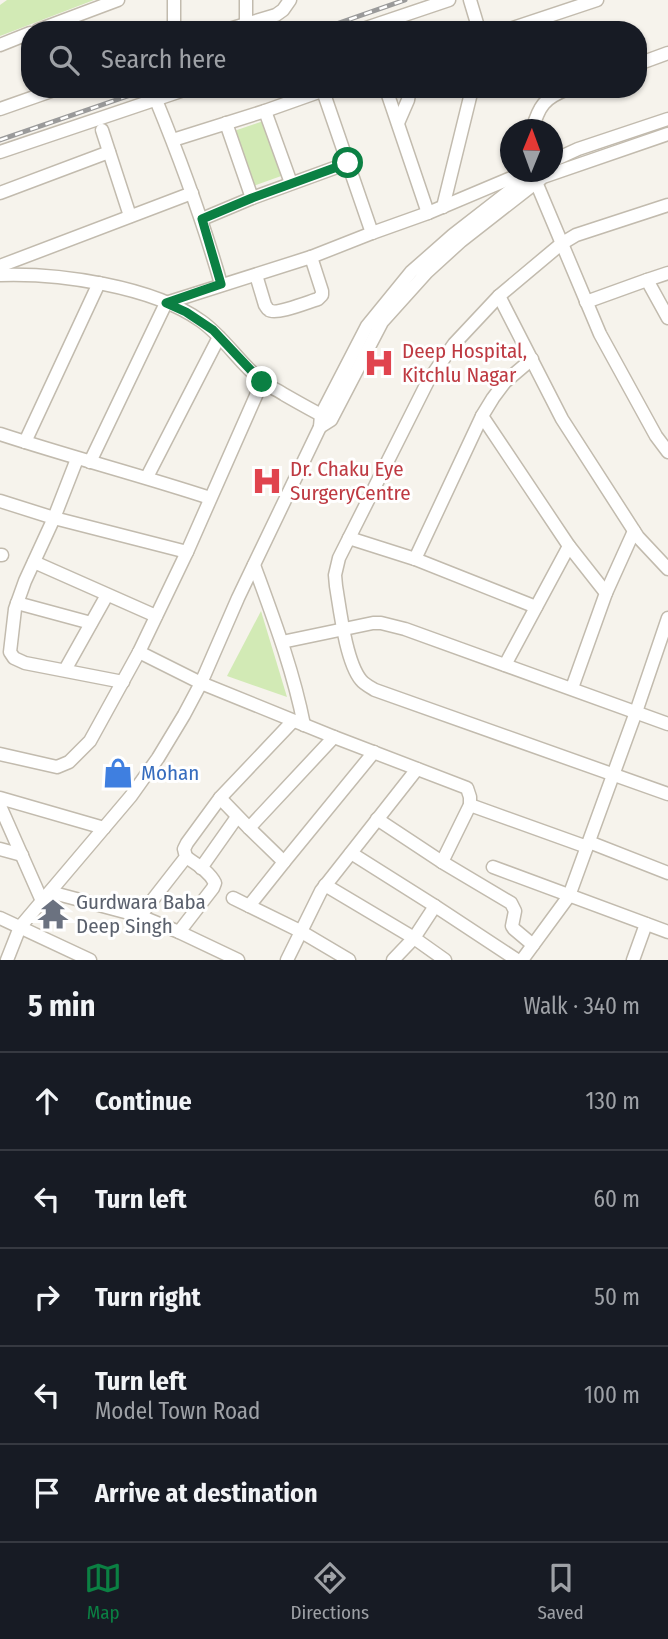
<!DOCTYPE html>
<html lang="en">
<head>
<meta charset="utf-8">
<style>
  :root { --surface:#171b24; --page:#242831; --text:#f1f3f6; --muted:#9ea1a6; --line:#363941; --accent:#0b8043 }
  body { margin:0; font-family:"Fira Sans Condensed",sans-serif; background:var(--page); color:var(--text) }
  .compass { position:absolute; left:500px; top:119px; width:63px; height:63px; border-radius:50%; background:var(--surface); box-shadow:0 2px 5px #0004; rotate:1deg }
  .stop { position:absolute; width:21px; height:21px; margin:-16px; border:5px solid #0b8043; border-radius:50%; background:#fff }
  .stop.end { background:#0b8043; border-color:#fff; box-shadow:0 2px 7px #0008 }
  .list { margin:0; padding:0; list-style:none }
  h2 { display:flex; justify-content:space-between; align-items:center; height:91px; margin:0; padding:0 28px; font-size:30px }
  h2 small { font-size:23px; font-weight:400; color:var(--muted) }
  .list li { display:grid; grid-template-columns:46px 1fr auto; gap:21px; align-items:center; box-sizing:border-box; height:98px; padding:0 28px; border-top:2px solid var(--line) }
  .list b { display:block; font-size:26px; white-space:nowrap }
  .list p { margin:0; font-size:23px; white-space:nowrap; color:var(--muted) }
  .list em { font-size:23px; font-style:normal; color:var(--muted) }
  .icon { flex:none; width:38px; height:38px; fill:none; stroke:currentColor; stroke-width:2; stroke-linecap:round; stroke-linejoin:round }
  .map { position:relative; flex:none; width:668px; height:960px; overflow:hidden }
  .search { position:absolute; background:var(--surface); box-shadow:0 2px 5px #0004; left:21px; right:21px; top:21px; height:77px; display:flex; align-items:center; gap:18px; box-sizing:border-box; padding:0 24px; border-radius:28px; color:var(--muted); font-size:26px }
  .sheet { height:581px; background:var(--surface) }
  nav { display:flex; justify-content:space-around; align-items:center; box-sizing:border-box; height:98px; border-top:2px solid var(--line); background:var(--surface); font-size:19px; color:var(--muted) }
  nav a { display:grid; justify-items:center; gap:4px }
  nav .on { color:var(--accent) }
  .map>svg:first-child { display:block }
  .green { fill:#d2eab5 }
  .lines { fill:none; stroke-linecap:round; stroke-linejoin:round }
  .minor-casing { stroke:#c2bbae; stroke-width:15 }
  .minor { stroke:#fff; stroke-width:12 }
  .rail-casing { stroke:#9a9a9a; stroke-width:5 }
  .rail { stroke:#fff; stroke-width:2.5; stroke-dasharray:8; stroke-linecap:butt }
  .route { stroke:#0b8043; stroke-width:9 }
  .labels { text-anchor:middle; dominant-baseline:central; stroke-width:6; stroke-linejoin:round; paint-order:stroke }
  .health-label { font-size:21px; fill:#be3a42; stroke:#fff; text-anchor:start }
  .shop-label { font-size:21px; fill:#366cbe; stroke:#fff; text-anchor:start }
  .worship-label { font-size:21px; fill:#5b616d; stroke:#fff; text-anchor:start }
</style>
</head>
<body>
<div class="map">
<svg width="668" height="960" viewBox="0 0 668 960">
  <rect width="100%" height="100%" fill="#f6f3ec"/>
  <g class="green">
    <path d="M 7,0 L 94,0 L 0,36 L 0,5 Z"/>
    <path d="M 266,120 L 284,175 L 253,186 L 234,131 Z"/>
    <path d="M 261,611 L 287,697 L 227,676 Z"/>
  </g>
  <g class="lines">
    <g class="minor-casing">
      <g id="minor">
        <path d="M 246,0 L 246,23"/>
        <path d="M 470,0 L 479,30"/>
        <path d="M 38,30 L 118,0"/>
        <path d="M 174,30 L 174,0"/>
        <path d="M 226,30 L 276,15 L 283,10 L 290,0"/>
        <path d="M 360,30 L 449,0"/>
        <path d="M 507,30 L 597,0"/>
        <path d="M 0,45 L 30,33"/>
        <path d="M 638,64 L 668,53"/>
        <path d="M 386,89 L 428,213"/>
        <path d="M 323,91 L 372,233"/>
        <path d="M 156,100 C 181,161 203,221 221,284"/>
        <path d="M 0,109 L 57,89"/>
        <path d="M 265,111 L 291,183"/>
        <path d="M 226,123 L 252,198"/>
        <path d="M 398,123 L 408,100 L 410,89"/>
        <path d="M 102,130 L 130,216"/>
        <path d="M 532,130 C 539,106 544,98 568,89"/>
        <path d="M 173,140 L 265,111 L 327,89"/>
        <path d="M 0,152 L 187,89"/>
        <path d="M 552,161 L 578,149 L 668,119"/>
        <path d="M 0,193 L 109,152"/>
        <path d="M 668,205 L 576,235 L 561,244 L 499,296 L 454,344 L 428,381 L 339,558 L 335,575 L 336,586 C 340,610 346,662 361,680 C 364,684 370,687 375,690 L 668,794"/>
        <path d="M 443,207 L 472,89"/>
        <path d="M 202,219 L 252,198 L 348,163"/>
        <path d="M 0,266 L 192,193"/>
        <path d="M 0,275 C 59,273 152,286 201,321 C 225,338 240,364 262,381 C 269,387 278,390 285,395 C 299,403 313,411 327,418"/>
        <path d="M 256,275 L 265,305 C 266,306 267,309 269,310 C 276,315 308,302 318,299 L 322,295 L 322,291 L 311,257"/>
        <path d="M 647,280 L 668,273"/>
        <path d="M 499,296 L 562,419 L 638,537 L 668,569"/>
        <path d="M 586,302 L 647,280 L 668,318"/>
        <path d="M 482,416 L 569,546"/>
        <path d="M 320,427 L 331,420 L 382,322 L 427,272 L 461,241 L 543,177 L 668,134"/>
        <path d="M 0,434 C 70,457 140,475 210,498"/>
        <path d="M 25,442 L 99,283"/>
        <path d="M 77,459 L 54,518 L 25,581 L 15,609 L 10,652 L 14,658 L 25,663 L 123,682"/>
        <path d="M 90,462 L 166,303 L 311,257 L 372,233 L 428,213 L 523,173 L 531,173 L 536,182 L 600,334 L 656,436 L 668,452"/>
        <path d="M 147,477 L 219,337"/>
        <path d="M 0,501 L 54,518 L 187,552"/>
        <path d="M 349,538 L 415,559 L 536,607"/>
        <path d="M 0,555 L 2,555"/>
        <path d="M 415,559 L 482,416 L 493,398 L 505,382 L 532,359"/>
        <path d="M 34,562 L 156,616"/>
        <path d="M 254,565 C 273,617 293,669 304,725"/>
        <path d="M 606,593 L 634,531"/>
        <path d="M 17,603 L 91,623"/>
        <path d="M 282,642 L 373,623 L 381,623 L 405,629 L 668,724"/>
        <path d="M 139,652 L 201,683 L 334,737 L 467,788 L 470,797 L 470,805 L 442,862"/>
        <path d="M 505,665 L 569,546 L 606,593 L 572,688"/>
        <path d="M 65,670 L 107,595"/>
        <path d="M 0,754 L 57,767 L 69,762 L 90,741 L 139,652 L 187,552 L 262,382"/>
        <path d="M 0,798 L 104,828"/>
        <path d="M 220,798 L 249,828 L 284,862 L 249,906"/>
        <path d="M 470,805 L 587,847"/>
        <path d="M 0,806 L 42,901"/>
        <path d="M 377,819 L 442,862 L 511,903 L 515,911 L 512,926 L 514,929 L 533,945"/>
        <path d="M 249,828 L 334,737"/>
        <path d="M 589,842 L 668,873"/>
        <path d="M 0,849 L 22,855"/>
        <path d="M 351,853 L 435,906 L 517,960"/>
        <path d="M 284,862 L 374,752"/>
        <path d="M 493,867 L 668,932"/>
        <path d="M 201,868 L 237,817"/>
        <path d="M 325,885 L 414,938 L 445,960"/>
        <path d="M 50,892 L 140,916 L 179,932 L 238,960"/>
        <path d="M 233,898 L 300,931 L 349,960"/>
        <path d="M 140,916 L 186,857 L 184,849 L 187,843 L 220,798 L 293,721"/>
        <path d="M 0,918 L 90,960"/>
        <path d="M 179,932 L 213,888 L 215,883 C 209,871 196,864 186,857"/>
        <path d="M 7,960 L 20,927 L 131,796 L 158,758 L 184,715 L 201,683 L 238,598 L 320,427 L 321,415 L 367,326 L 411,272 L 453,235 L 534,172"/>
        <path d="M 287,960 L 321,891 L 417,769"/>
        <path d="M 393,960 L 414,938 L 435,906"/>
        <path d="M 522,960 L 569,896 L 636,712 L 668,618"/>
        <path d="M 633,960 L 646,924"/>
      </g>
    </g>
    <use href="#minor" class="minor"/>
    <g class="rail-casing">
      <g id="rail">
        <path d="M 319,30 L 405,0"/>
        <path d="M 0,140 L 148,89"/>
      </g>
    </g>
    <use href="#rail" class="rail"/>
  </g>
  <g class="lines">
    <path class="route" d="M 262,382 L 213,330 L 186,312 L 166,303 L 221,284 L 202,219 L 252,198 L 348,163"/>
  </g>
  <defs>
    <g id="hospital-bare" transform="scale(2.415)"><path d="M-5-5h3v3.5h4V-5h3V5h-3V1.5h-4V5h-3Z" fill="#e0444e" stroke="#fff" stroke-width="2.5" paint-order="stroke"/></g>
    <g id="shop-bare" transform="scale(2.415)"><path d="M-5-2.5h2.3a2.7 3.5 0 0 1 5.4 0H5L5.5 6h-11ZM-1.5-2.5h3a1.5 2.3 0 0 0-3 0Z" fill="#3f7fe0" stroke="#fff" stroke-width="2.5" paint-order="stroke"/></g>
    <g id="temple-bare" transform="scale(2.415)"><path d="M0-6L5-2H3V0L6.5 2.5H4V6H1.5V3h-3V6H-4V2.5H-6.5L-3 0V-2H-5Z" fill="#6b7280" stroke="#fff" stroke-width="2.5" paint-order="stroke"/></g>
  </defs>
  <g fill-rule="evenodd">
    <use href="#hospital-bare" x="379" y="363"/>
    <use href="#hospital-bare" x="267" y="481"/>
    <use href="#shop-bare" x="118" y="773"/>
    <use href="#temple-bare" x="53" y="914"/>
  </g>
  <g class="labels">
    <g class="health-label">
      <text x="402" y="351">Deep Hospital,<tspan x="402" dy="24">Kitchlu Nagar</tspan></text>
      <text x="290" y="469">Dr. Chaku Eye<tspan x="290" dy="24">SurgeryCentre</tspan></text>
    </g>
    <g class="shop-label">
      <text x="141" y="773">Mohan</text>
    </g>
    <g class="worship-label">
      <text x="76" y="902">Gurdwara Baba<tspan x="76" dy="24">Deep Singh</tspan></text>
    </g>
  </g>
</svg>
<svg class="compass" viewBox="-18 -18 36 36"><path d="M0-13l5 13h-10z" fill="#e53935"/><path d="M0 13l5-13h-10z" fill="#9ea1a6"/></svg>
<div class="stop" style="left:348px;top:163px"></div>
<div class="stop end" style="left:262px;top:382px"></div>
<div class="search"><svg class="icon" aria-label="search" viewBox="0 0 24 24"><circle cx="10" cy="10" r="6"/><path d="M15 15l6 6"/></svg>Search here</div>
</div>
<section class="sheet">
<h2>5 min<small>Walk · 340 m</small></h2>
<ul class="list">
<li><svg class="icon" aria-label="ahead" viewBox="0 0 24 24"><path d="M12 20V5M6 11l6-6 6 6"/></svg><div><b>Continue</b></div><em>130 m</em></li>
<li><svg class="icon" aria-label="left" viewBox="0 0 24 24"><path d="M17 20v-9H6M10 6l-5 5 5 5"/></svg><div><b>Turn left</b></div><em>60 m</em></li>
<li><svg class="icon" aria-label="right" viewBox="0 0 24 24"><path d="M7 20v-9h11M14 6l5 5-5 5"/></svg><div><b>Turn right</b></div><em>50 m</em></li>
<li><svg class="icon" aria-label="left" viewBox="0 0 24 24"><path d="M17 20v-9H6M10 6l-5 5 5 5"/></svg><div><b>Turn left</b><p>Model Town Road</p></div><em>100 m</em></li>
<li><svg class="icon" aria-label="arrive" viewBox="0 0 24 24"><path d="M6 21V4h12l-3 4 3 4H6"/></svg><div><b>Arrive at destination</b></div></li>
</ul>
</section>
<nav>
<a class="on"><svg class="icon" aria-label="map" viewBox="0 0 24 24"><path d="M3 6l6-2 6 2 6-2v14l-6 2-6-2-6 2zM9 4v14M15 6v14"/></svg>Map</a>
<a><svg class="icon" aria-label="directions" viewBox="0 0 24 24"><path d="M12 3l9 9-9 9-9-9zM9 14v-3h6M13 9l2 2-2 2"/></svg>Directions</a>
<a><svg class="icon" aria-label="saved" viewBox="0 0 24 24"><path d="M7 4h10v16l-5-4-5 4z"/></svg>Saved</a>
</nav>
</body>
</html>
